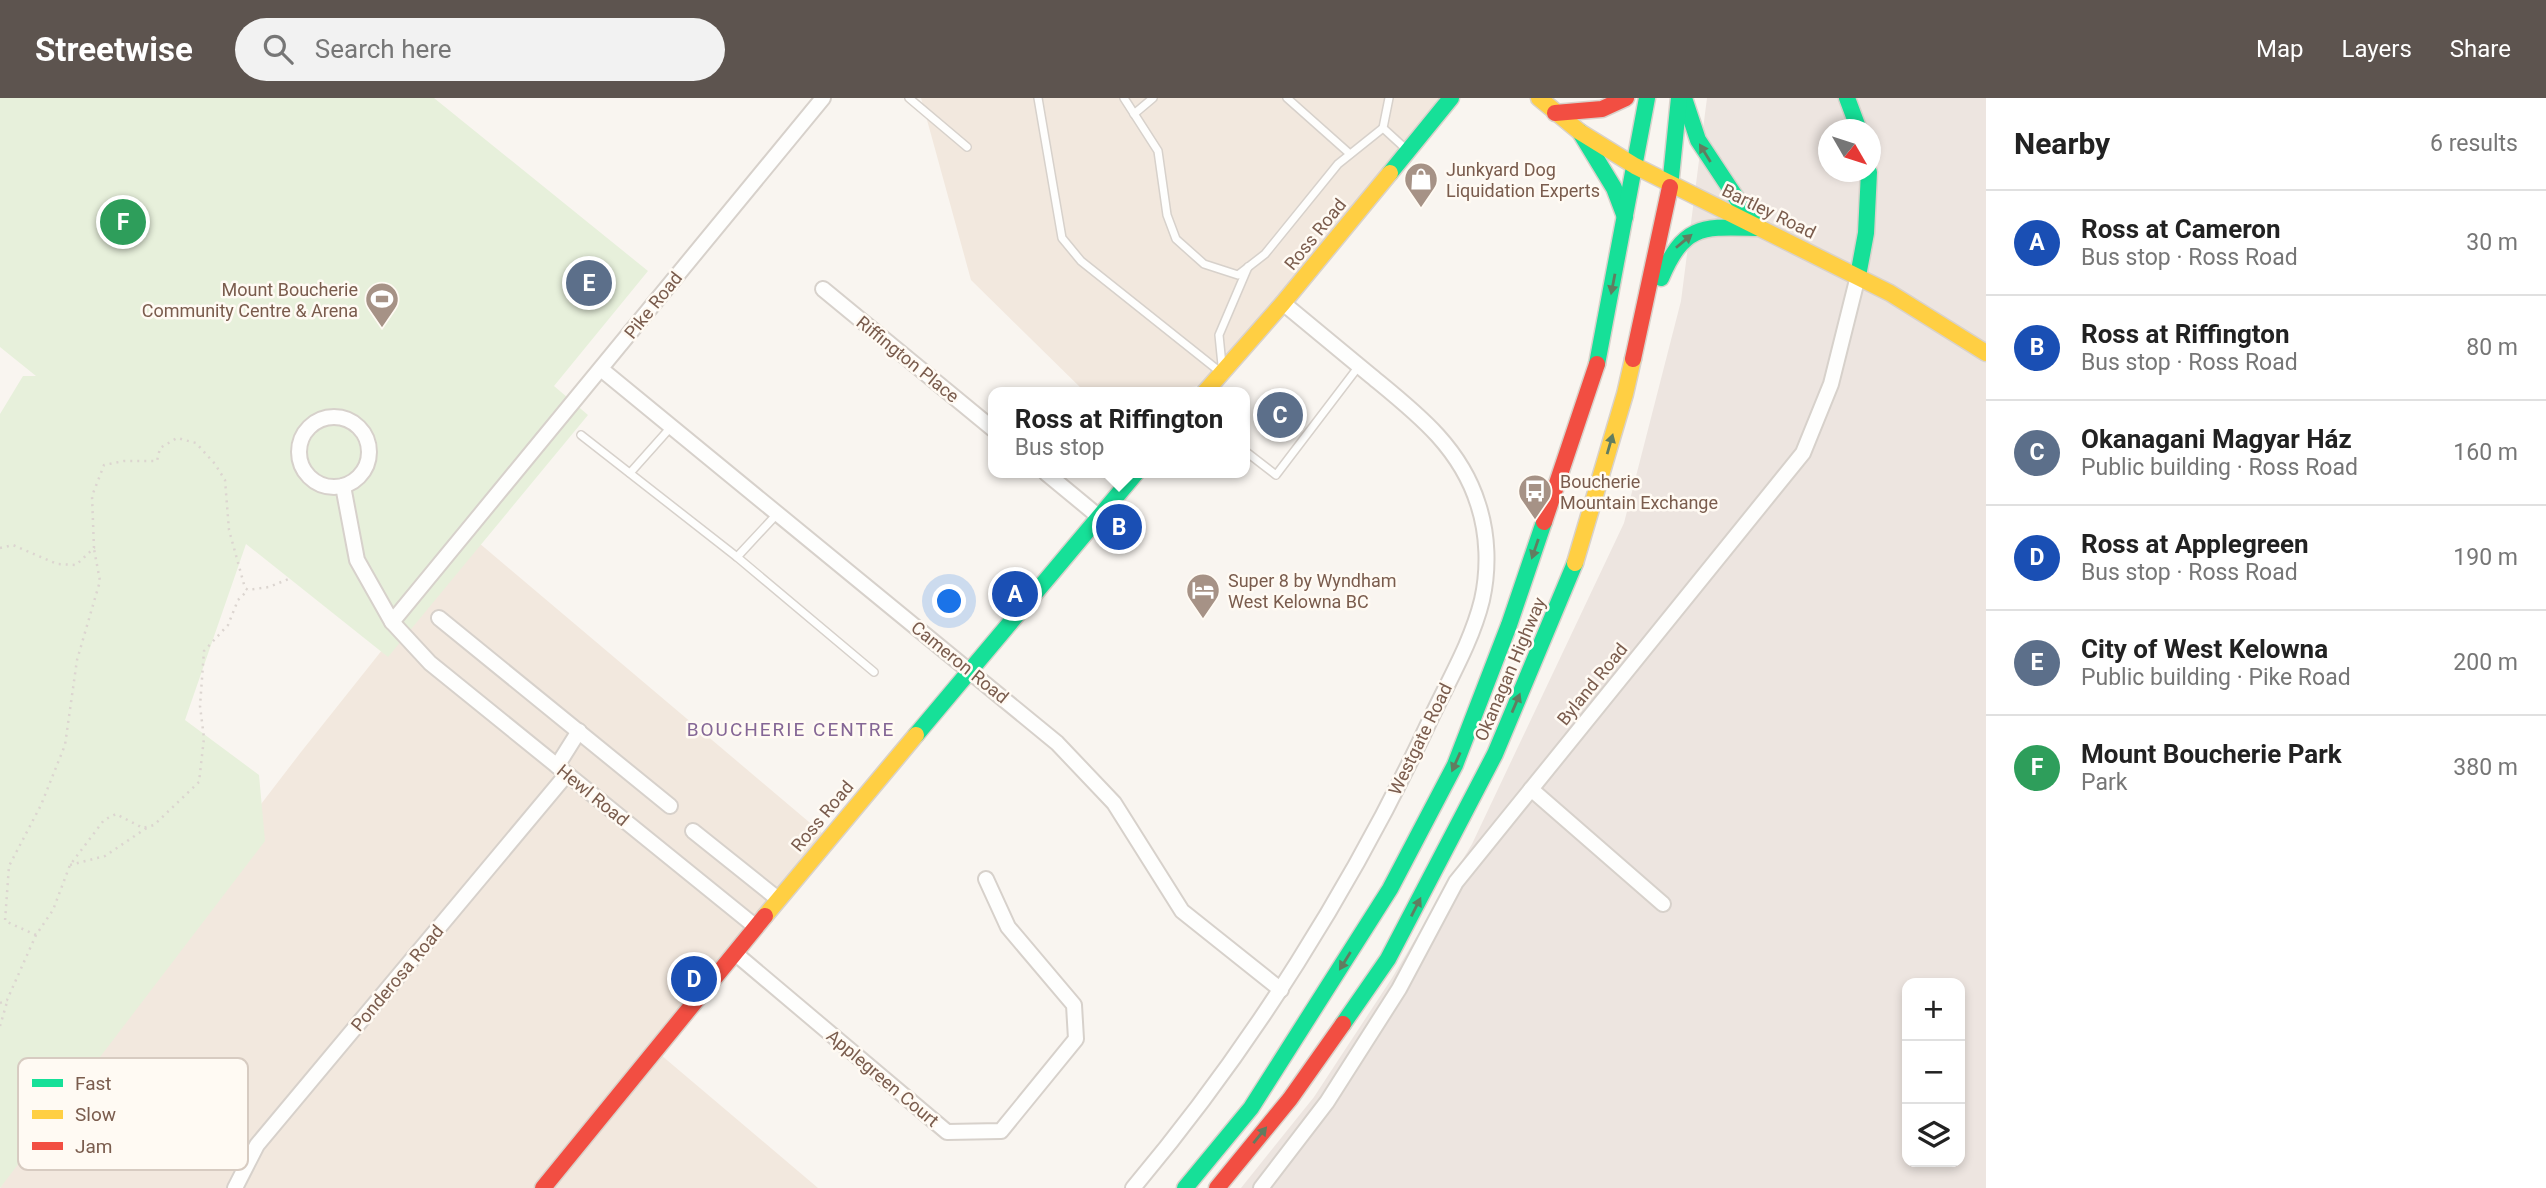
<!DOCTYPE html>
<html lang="en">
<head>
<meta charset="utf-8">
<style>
  :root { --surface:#fff; --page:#f2f2f2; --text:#222; --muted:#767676; --line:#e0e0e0; --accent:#5d544f }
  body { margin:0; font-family:Roboto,sans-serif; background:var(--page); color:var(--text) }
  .controls { position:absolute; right:21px; bottom:21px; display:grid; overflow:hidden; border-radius:14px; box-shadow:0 4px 10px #0003 }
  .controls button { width:63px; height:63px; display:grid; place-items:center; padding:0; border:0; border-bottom:2px solid var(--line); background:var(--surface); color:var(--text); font:35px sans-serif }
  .compass { position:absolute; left:1818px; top:21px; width:63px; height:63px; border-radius:50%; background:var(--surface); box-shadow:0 4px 10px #0003; rotate:129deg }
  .you { position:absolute; left:950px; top:504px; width:24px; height:24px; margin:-18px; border:5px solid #fff; border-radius:50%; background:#1a73e8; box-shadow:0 0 0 10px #1a73e833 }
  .badge { display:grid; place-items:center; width:46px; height:46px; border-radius:50%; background:var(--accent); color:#fff; font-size:23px; font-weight:700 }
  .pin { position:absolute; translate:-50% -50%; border:4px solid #fff; box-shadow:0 2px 7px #0006 }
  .popup { position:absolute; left:988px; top:289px; width:262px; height:91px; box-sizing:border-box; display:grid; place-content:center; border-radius:14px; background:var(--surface); filter:drop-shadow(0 2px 5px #0005); font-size:23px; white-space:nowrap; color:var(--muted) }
  .popup b { font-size:26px; color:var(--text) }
  .popup::after { content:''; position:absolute; left:50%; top:100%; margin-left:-14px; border:14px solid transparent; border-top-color:var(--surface) }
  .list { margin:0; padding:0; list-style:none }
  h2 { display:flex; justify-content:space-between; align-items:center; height:91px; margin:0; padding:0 28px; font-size:30px }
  h2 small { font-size:23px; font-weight:400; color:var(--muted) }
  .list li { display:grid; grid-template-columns:46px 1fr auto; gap:21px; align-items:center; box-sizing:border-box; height:105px; padding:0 28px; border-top:2px solid var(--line) }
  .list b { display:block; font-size:26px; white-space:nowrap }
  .list p { margin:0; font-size:23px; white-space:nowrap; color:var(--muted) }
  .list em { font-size:23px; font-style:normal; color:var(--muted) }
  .icon { flex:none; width:38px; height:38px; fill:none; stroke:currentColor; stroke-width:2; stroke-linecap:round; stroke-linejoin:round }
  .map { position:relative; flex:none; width:1986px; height:1090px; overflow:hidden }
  header { display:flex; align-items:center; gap:42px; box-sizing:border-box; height:98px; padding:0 35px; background:var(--accent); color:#fff }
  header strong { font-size:33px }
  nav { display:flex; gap:38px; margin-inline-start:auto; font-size:24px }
  .search { width:490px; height:63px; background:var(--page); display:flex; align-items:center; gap:18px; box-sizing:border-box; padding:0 24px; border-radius:38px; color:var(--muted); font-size:26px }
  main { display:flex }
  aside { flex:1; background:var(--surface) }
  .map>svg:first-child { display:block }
  .residential { fill:#f2e8de }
  .industrial { fill:#ede5e0; fill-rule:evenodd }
  .green { fill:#e7f0db }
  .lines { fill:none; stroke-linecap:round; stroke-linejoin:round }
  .lane-casing { stroke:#d7d1cb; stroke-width:10 }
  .street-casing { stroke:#d7d1cb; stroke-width:18 }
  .fast-casing { stroke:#d9d2cb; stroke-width:19 }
  .slow-casing { stroke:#d9d2cb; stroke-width:19 }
  .jam-casing { stroke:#d9d2cb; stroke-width:19 }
  .path { stroke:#dcd5d0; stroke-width:2.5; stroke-dasharray:2 5; stroke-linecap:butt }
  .lane { stroke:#fefefd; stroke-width:7 }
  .street { stroke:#fefefd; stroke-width:14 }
  .fast { stroke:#16e098; stroke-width:16 }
  .slow { stroke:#ffcf43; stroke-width:16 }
  .jam { stroke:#f24e42; stroke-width:16 }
  .oneway { fill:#617d60 }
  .labels { text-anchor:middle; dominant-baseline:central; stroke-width:5; stroke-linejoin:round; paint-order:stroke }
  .poi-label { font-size:18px; fill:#7a5c4d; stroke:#fffaf3; text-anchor:start }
  .street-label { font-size:18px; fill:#7a5c4d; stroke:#fffaf3 }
  .neighbourhood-label { font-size:19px; letter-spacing:2px; fill:#846695; stroke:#fffaf3 }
  .key { fill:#fffaf3; stroke:#d7cbc1; stroke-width:2 }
  .key-label { font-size:19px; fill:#7a5c4d }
</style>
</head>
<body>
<header>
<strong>Streetwise</strong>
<div class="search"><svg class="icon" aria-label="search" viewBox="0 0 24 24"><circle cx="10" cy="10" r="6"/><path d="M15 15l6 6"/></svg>Search here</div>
<nav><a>Map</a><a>Layers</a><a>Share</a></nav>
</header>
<main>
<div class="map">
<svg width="1986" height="1090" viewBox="0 0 1986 1090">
  <rect width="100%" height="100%" fill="#f9f5f0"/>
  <g class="residential">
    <path d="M 921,0 L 1446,0 L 1214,286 L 1191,289 L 1186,294 L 1085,294 L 971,182 Z"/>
    <path d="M 472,439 L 835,746 L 661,957 L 818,1090 L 0,1090 L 150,851 L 301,654 Z"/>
  </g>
  <path class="industrial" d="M 1707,0 L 1986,0 L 1986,1090 L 1241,1090 L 1314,999 L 1392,880 L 1472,746 L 1624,425 L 1681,203 ZM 1828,32 L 1870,32 L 1870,74 L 1828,74 ZM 1907,885 L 1960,885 L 1960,1064 L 1907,1064 Z"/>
  <path class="green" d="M 0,0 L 434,0 L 648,173 L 554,288 L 588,317 L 388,559 L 246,446 L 185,622 L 259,677 L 265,743 L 0,1090 L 0,316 L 23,278 L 36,278 L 0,249 Z"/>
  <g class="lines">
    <g class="lane-casing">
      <g id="lane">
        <path d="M 909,0 L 967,49"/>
        <path d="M 1038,0 L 1062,140 L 1081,163 L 1219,273"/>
        <path d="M 1124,0 L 1158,53 L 1167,117 L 1176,141 L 1204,166 L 1238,177 L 1265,156 L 1338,66 L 1383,30"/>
        <path d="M 1287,0 L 1350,56"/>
        <path d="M 1389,0 L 1383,30 L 1407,52"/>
        <path d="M 1134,16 L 1153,0"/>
        <path d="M 1222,267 L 1219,237 L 1248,169"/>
        <path d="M 581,337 L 737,459"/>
        <path d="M 1245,353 L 1276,377 L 1359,268"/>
        <path d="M 630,375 L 671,329"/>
        <path d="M 777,416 L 737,459 L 874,574"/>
      </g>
    </g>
    <g class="street-casing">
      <g id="street">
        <path d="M 823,191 L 993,331"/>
        <path d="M 601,271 L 1057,645 L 1114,705 L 1182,813 L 1281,892"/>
        <circle cx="334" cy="354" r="35"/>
        <path d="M 1046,375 L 1098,418"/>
        <path d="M 343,388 L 357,462 L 392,524 L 430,565 L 756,829"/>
        <path d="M 439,520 L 670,708"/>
        <path d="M 392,524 L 823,0"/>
        <path d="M 557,668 L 579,633"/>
        <path d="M 1531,691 L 1663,806"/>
        <path d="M 693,733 L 778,801"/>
        <path d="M 736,856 L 947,1034 L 1001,1033 L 1076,941 L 1074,907 L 1008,829 L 986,781"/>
        <path d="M 235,1090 L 257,1047 L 567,676"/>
        <path d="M 1133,1090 C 1251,950 1354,786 1431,620 C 1449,582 1472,543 1482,502 C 1489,471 1488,436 1478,406 C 1460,348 1415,314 1370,277 C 1341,253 1312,229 1283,205"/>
        <path d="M 1261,1090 L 1327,1004 L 1399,891 L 1456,784 L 1803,355 L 1831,286 L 1858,178"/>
      </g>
    </g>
    <g class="fast-casing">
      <g id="fast">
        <path d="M 1684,0 L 1698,42 L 1737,101 L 1760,130"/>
        <path d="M 1847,0 L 1859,32"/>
        <path d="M 1580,34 L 1614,90 L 1625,119"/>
        <path d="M 1390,75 L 1451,0"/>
        <path d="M 1670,89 L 1679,0"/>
        <path d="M 1858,178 L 1866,135 L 1869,74"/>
        <path d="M 1661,180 C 1685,124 1704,129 1760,130"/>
        <path d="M 1597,266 L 1647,0"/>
        <path d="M 916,637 L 1136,375"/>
        <path d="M 1343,926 L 1388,861 L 1495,656 L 1575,465"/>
        <path d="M 1185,1090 L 1251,1010 L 1390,791 L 1455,667 L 1509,527 L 1544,424"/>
      </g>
    </g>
    <g class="slow-casing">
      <g id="slow">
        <path d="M 1539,0 L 1580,34 L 1635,68 L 1890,195 L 1986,255"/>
        <path d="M 1205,294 L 1283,205 L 1390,75"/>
        <path d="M 1575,465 L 1625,296 L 1633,261"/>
        <path d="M 765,818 L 916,637"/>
      </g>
    </g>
    <g class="jam-casing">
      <g id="jam">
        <path d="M 1555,15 L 1602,11 L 1626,0"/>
        <path d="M 1633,261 L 1670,89"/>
        <path d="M 1544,424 L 1597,266"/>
        <path d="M 543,1090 L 765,818"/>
        <path d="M 1217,1090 L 1290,1001 L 1343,926"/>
      </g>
    </g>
    <g class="path">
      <path d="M 0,450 L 13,447 L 57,466 L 76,467 L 94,450 L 92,398 L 104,367 L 124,363 L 157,363 L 160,350 L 177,340 L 196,345 L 215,366 L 225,382 L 229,432 L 245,490 L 248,492 L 269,489 L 291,480"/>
      <path d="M 70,767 L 105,758 L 148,729"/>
      <path d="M 36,837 L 5,823 L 9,768 L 41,707 L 65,647 L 77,562 L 100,483 L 94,451"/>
      <path d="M 0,905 L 7,902 L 36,837 L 53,812 L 70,767 L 104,722 L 116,716 L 143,730 L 154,727 L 199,684 L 204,640 L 200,608 L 204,553 L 228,527 L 238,502 L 248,492"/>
      <path d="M 0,928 L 7,904"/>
    </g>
    <use href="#lane" class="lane"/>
    <use href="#street" class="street"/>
    <use href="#fast" class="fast"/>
    <use href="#slow" class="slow"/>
    <use href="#jam" class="jam"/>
  </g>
  <defs><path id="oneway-solid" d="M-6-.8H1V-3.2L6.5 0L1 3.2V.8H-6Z" transform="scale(1.75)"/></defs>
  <g class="oneway">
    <use href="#oneway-solid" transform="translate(1705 55) rotate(-122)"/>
    <use href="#oneway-solid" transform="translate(1684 143) rotate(-40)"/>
    <use href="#oneway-solid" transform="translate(1613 186) rotate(101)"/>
    <use href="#oneway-solid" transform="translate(1610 346) rotate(-74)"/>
    <use href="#oneway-solid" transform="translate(1535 451) rotate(109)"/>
    <use href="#oneway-solid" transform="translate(1516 605) rotate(-67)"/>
    <use href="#oneway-solid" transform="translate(1456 664) rotate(114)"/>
    <use href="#oneway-solid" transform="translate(1416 809) rotate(-63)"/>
    <use href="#oneway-solid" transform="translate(1345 863) rotate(122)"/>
    <use href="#oneway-solid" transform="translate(1260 1037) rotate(-51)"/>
  </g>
  <defs>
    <g id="shop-pin" transform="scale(1.75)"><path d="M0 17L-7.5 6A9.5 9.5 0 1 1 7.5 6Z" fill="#a69286" stroke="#fffaf3"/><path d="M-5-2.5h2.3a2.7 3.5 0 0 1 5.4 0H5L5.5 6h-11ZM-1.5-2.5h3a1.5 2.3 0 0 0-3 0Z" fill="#fff"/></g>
    <g id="stadium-pin" transform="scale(1.75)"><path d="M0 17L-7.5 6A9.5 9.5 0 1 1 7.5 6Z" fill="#a69286" stroke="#fffaf3"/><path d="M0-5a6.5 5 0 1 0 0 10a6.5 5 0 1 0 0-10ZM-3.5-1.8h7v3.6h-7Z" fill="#fff"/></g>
    <g id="bus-pin" transform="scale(1.75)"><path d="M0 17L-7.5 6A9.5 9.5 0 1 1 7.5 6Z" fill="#a69286" stroke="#fffaf3"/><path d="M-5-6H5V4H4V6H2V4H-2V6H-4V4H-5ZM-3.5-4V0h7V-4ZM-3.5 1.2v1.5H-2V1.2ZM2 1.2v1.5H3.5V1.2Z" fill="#fff"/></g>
    <g id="hotel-pin" transform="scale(1.75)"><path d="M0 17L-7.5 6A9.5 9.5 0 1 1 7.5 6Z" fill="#a69286" stroke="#fffaf3"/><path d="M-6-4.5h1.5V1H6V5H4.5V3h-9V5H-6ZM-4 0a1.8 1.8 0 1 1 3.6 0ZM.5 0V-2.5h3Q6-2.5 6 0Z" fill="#fff"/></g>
  </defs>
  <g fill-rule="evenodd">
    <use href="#shop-pin" x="1421" y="81"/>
    <use href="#stadium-pin" x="382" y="201"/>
    <use href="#bus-pin" x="1535" y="393"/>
    <use href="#hotel-pin" x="1203" y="492"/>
  </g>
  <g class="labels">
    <g class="poi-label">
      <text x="1446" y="71">Junkyard Dog<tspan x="1446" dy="21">Liquidation Experts</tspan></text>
      <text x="358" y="191" text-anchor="end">Mount Boucherie<tspan x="358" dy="21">Community Centre &amp; Arena</tspan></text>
      <text x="1560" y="383">Boucherie<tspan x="1560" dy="21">Mountain Exchange</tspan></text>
      <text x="1228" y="482">Super 8 by Wyndham<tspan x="1228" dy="21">West Kelowna BC</tspan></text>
    </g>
    <g class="street-label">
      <text transform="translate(1769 113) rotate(26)">Bartley Road</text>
      <text transform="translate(1315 136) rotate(-51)">Ross Road</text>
      <text transform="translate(653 207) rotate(-51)">Pike Road</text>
      <text transform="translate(908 261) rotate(39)">Riffington Place</text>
      <text transform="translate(960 564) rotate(39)">Cameron Road</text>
      <text transform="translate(1510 571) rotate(-67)">Okanagan Highway</text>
      <text transform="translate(1592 586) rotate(-51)">Byland Road</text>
      <text transform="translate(1420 641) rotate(-64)">Westgate Road</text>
      <text transform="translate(593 697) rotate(39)">Hewl Road</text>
      <text transform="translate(822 718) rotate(-50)">Ross Road</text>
      <text transform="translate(397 880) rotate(-50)">Ponderosa Road</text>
      <text transform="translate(883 980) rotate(40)">Applegreen Court</text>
    </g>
    <g class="neighbourhood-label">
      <text x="791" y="631">BOUCHERIE CENTRE</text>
    </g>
  </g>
  <rect x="18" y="960" width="230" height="112" rx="10" class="key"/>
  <rect x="32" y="981" width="31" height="8" fill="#16e098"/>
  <rect x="32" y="1012" width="31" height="9" fill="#ffcf43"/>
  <rect x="32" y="1044" width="31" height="8" fill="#f24e42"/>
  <g class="key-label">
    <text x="75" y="992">Fast</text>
    <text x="75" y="1023">Slow</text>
    <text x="75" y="1055">Jam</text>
  </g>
</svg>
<div class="controls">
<button>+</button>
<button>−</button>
<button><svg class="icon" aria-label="layers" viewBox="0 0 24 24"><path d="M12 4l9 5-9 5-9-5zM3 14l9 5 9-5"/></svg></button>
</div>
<svg class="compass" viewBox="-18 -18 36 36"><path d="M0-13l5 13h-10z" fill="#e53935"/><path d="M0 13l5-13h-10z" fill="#767676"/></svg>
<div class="you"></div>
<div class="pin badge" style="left:1015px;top:496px;background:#1a4fb4">A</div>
<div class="pin badge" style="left:1119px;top:429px;background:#1a4fb4">B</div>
<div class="popup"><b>Ross at Riffington</b>Bus stop</div>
<div class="pin badge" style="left:1280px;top:317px;background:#5c6f8a">C</div>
<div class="pin badge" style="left:694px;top:881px;background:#1a4fb4">D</div>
<div class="pin badge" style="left:589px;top:185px;background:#5c6f8a">E</div>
<div class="pin badge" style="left:123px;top:124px;background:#2e9e5b">F</div>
</div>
<aside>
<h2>Nearby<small>6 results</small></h2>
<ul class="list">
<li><span class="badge" style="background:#1a4fb4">A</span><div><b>Ross at Cameron</b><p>Bus stop · Ross Road</p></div><em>30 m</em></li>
<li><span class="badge" style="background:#1a4fb4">B</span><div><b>Ross at Riffington</b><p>Bus stop · Ross Road</p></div><em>80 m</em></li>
<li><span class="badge" style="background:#5c6f8a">C</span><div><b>Okanagani Magyar Ház</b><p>Public building · Ross Road</p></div><em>160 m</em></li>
<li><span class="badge" style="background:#1a4fb4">D</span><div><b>Ross at Applegreen</b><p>Bus stop · Ross Road</p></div><em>190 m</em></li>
<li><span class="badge" style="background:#5c6f8a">E</span><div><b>City of West Kelowna</b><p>Public building · Pike Road</p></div><em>200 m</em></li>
<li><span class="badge" style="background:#2e9e5b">F</span><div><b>Mount Boucherie Park</b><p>Park</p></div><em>380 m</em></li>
</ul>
</aside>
</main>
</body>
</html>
